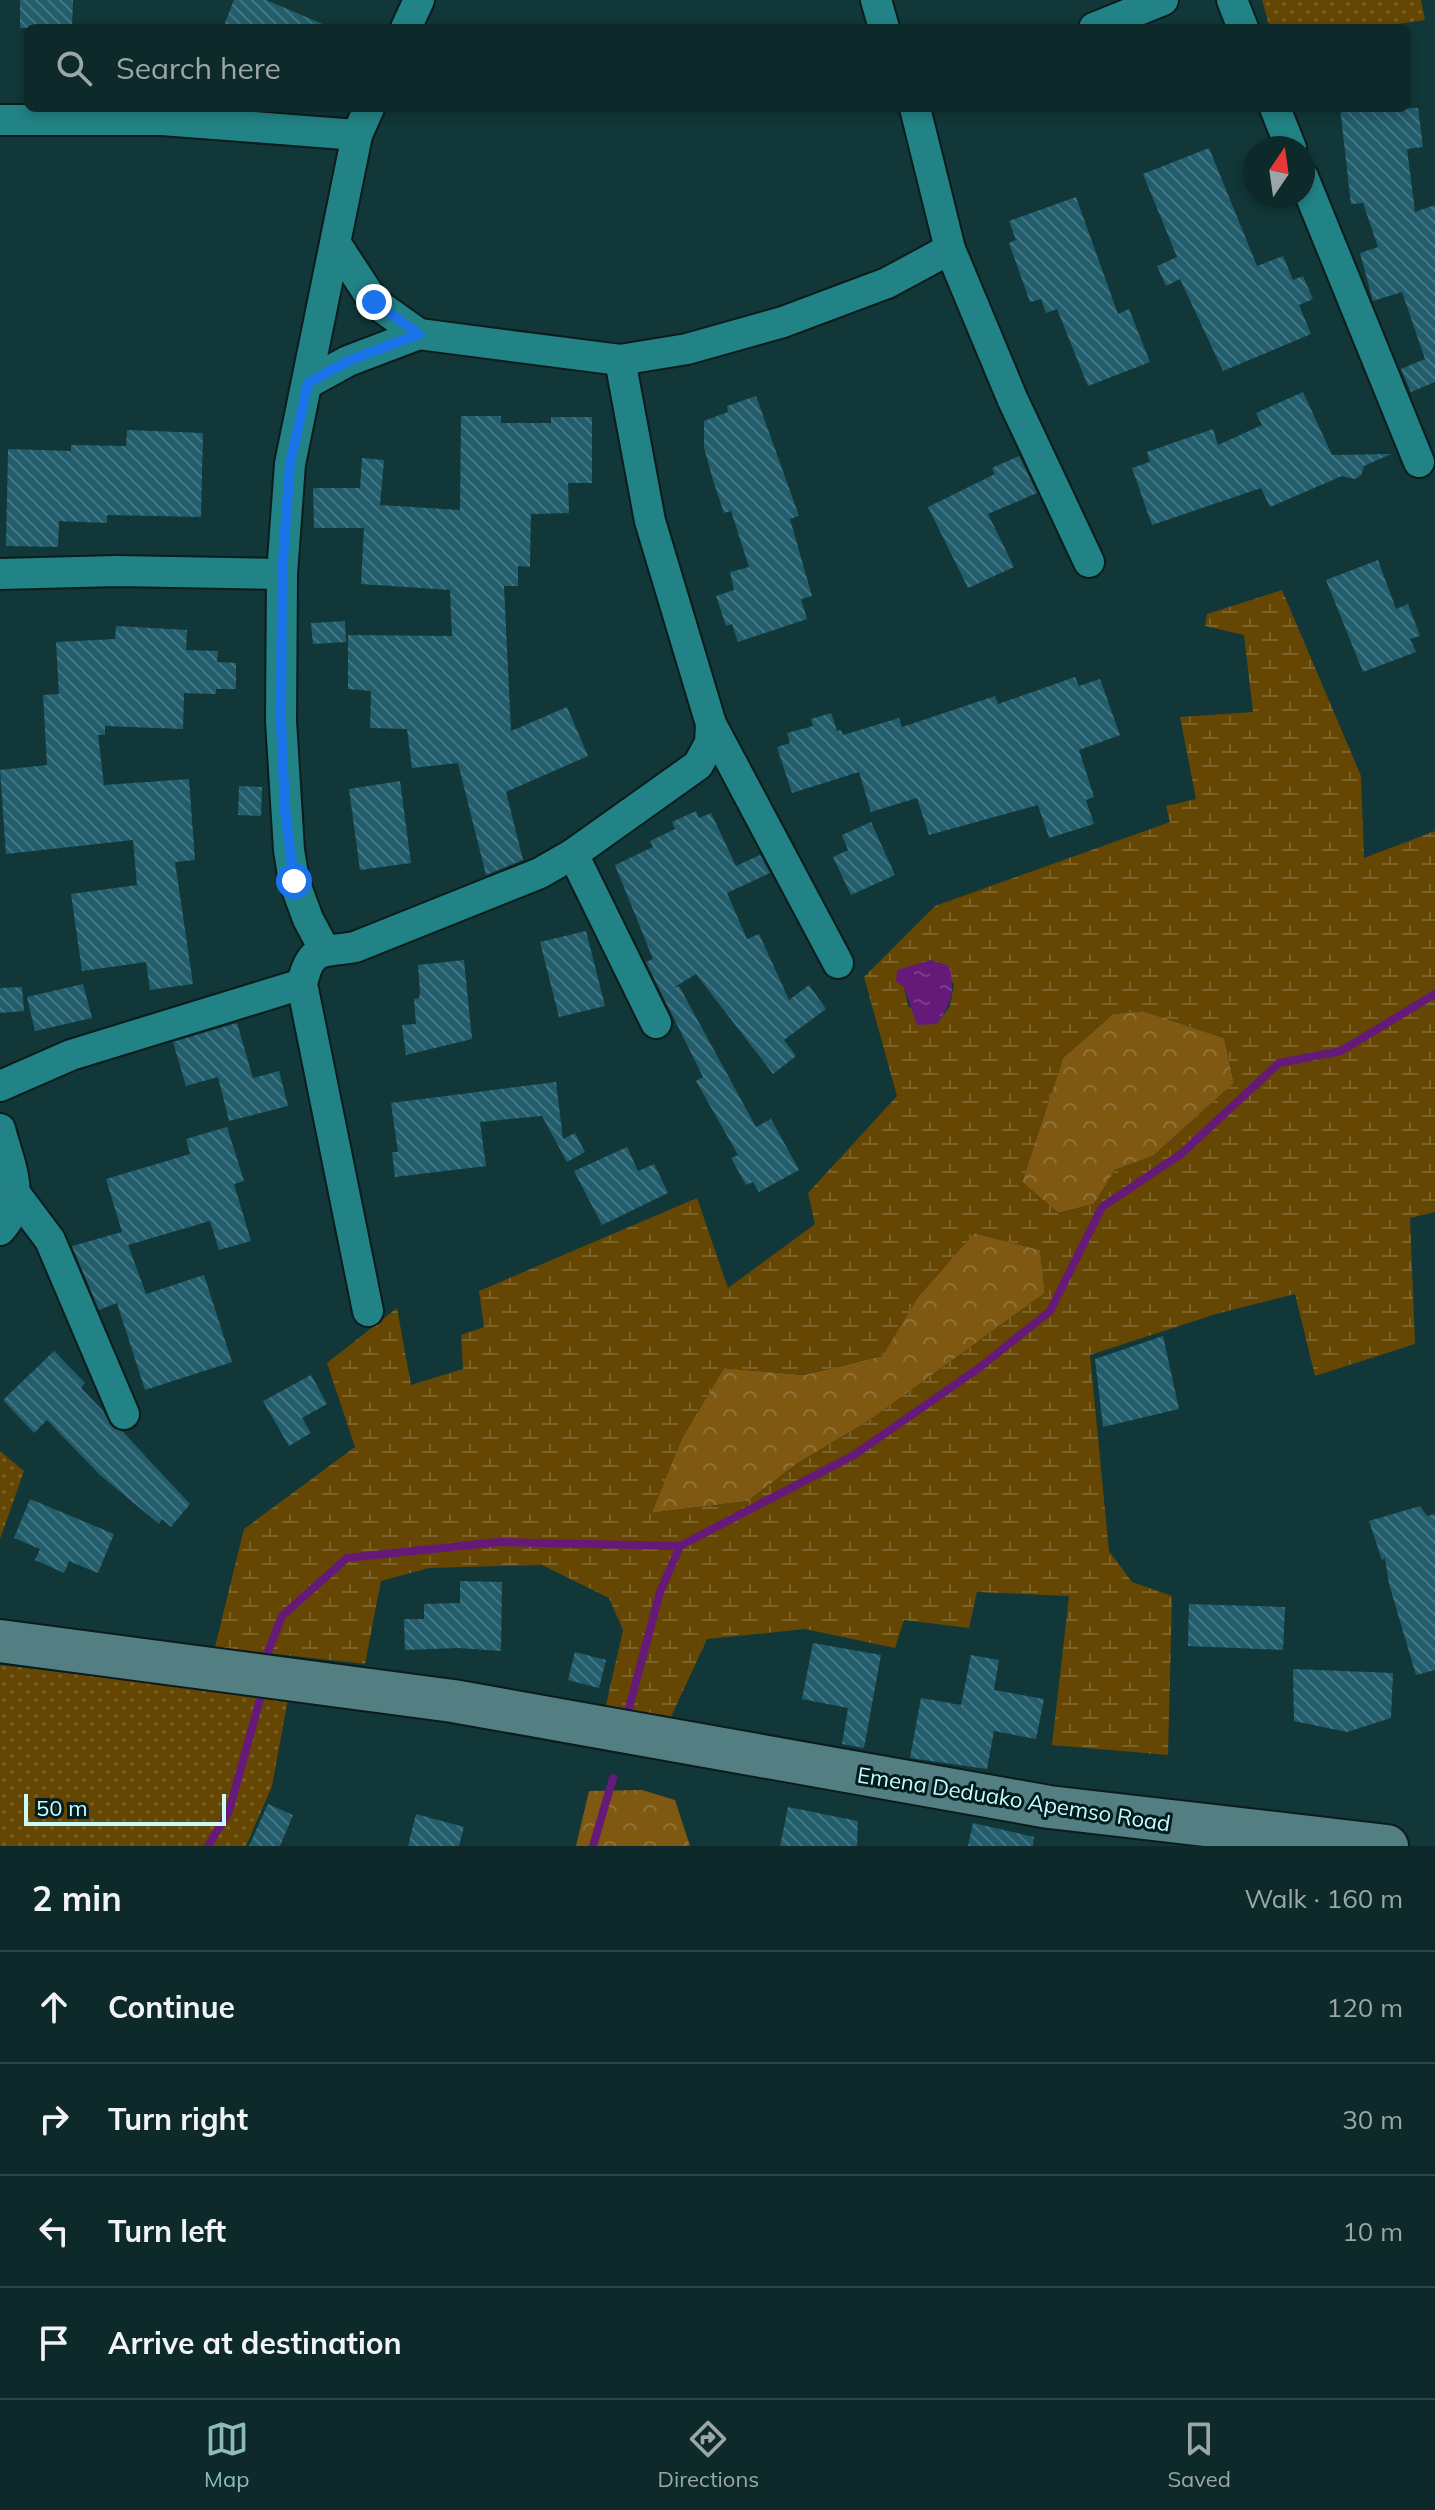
<!DOCTYPE html>
<html lang="en">
<head>
<meta charset="utf-8">
<style>
  :root { --surface:#0d292a; --page:#163132; --text:#f1f3f6; --muted:#9aa6a8; --line:#2d4547; --accent:#8bbbb9 }
  body { margin:0; font-family:Mulish,sans-serif; background:var(--page); color:var(--text) }
  .compass { position:absolute; left:1243px; top:136px; width:72px; height:72px; border-radius:50%; background:var(--surface); box-shadow:0 4px 12px #0003; rotate:13deg }
  .scale { position:absolute; left:24px; bottom:20px; width:202px; box-sizing:border-box; padding-left:8px; border:4px solid #c8fdfe; border-top:0; font-size:22px; line-height:28px; white-space:nowrap; color:#c8fdfe; -webkit-text-stroke:6px #031d1e; paint-order:stroke }
  .stop { position:absolute; width:24px; height:24px; margin:-18px; border:6px solid #1a73e8; border-radius:50%; background:#fff }
  .stop.end { background:#1a73e8; border-color:#fff; box-shadow:0 2px 8px #0008 }
  .list { margin:0; padding:0; list-style:none }
  h2 { display:flex; justify-content:space-between; align-items:center; height:104px; margin:0; padding:0 32px; font-size:34px }
  h2 small { font-size:26px; font-weight:400; color:var(--muted) }
  .list li { display:grid; grid-template-columns:52px 1fr auto; gap:24px; align-items:center; box-sizing:border-box; height:112px; padding:0 32px; border-top:2px solid var(--line) }
  .list b { display:block; font-size:30px; white-space:nowrap }
  .list em { font-size:26px; font-style:normal; color:var(--muted) }
  .icon { flex:none; width:44px; height:44px; fill:none; stroke:currentColor; stroke-width:2; stroke-linecap:round; stroke-linejoin:round }
  .map { position:relative; flex:none; width:1435px; height:1846px; overflow:hidden }
  .search { position:absolute; background:var(--surface); box-shadow:0 4px 12px #0003; left:24px; right:24px; top:24px; height:88px; display:flex; align-items:center; gap:20px; box-sizing:border-box; padding:0 28px; border-radius:12px; color:var(--muted); font-size:30px }
  .sheet { height:552px; background:var(--surface) }
  nav { display:flex; justify-content:space-around; align-items:center; box-sizing:border-box; height:112px; border-top:2px solid var(--line); background:var(--surface); font-size:22px; color:var(--muted) }
  nav a { display:grid; justify-items:center; gap:4px }
  nav .on { color:var(--accent) }
  .map>svg:first-child { display:block }
  .grass { fill:url(#grass-dots) }
  .forest { fill:url(#forest-crowns) }
  .wetland { fill:url(#wetland-marsh); fill-rule:evenodd }
  .water { fill:url(#water-ripples) }
  .lines { fill:none; stroke-linecap:round; stroke-linejoin:round }
  .stream { stroke:#651a79; stroke-width:8 }
  .building { fill:url(#building-back-hatch) }
  .street-casing { stroke:#0c1c1c; stroke-width:34 }
  .secondary-casing { stroke:#0c1c1c; stroke-width:46 }
  .street { stroke:#228386; stroke-width:30 }
  .secondary { stroke:#537f82; stroke-width:42 }
  .route { stroke:#1a73e8; stroke-width:10 }
  .labels { text-anchor:middle; dominant-baseline:central; stroke-width:6; stroke-linejoin:round; paint-order:stroke }
  .street-label { font-size:22px; fill:#c8fdfe; stroke:#031d1e }
</style>
</head>
<body>
<div class="map">
<svg width="1435" height="1846" viewBox="0 0 1435 1846">
  <defs>
    <pattern id="grass-dots" width="8" height="8" patternUnits="userSpaceOnUse" patternTransform="scale(2)"><rect width="8" height="8" fill="#664603"/><path d="M2 2h.1M6 6h.1" fill="none" stroke="#7a6229" stroke-width="1.8" stroke-linecap="round"/></pattern>
    <pattern id="forest-crowns" width="20" height="18" patternUnits="userSpaceOnUse" patternTransform="scale(2)"><rect width="20" height="18" fill="#7f5912"/><path d="M2 6a3 3 0 1 1 6 0M12 15a3 3 0 1 1 6 0" fill="none" stroke="#907236"/></pattern>
    <pattern id="wetland-marsh" width="20" height="14" patternUnits="userSpaceOnUse" patternTransform="scale(2)"><rect width="20" height="14" fill="#664603"/><path d="M1 5h8M5 5V1M11 12h8M15 12V8" fill="none" stroke="#7a6229"/></pattern>
    <pattern id="water-ripples" width="26" height="14" patternUnits="userSpaceOnUse" patternTransform="scale(2)"><rect width="26" height="14" fill="#651a79"/><path d="M2 4q2-2 4 0t4 0M15 11q2-2 4 0t4 0" fill="none" stroke="#7a3c8d"/></pattern>
    <pattern id="building-back-hatch" width="6" height="6" patternUnits="userSpaceOnUse" patternTransform="scale(2)"><rect width="6" height="6" fill="#235d6c"/><path d="M-1 5l2 2M0 0l6 6M5-1l2 2" fill="none" stroke="#417582"/></pattern>
  </defs>
  <rect width="100%" height="100%" fill="#113738"/>
  <g class="grass">
    <path d="M 1262,0 L 1421,0 L 1425,20 L 1371,28 L 1270,28 Z"/>
    <path d="M 0,1451 L 24,1471 L 0,1539 Z"/>
    <path d="M 0,1665 L 288,1699 L 272,1786 L 246,1846 L 0,1846 Z"/>
  </g>
  <g class="forest">
    <path d="M 1143,1011 L 1224,1038 L 1234,1083 L 1153,1156 L 1115,1170 L 1094,1204 L 1058,1213 L 1022,1182 L 1063,1058 L 1113,1014 Z"/>
    <path d="M 974,1233 L 1040,1250 L 1045,1293 L 870,1420 L 798,1463 L 748,1501 L 651,1513 L 682,1438 L 724,1368 L 804,1375 L 882,1356 L 918,1297 Z"/>
    <path d="M 642,1790 L 675,1800 L 690,1846 L 576,1846 L 589,1791 Z"/>
  </g>
  <path class="wetland" d="M 1282,590 L 1361,776 L 1364,858 L 1435,831 L 1435,1212 L 1410,1218 L 1415,1344 L 1315,1376 L 1295,1294 L 1216,1314 L 1090,1355 L 1109,1551 L 1132,1582 L 1172,1596 L 1168,1755 L 1052,1745 L 1069,1596 L 977,1592 L 969,1628 L 904,1620 L 895,1648 L 805,1629 L 707,1639 L 670,1719 L 606,1705 L 623,1630 L 609,1598 L 542,1565 L 429,1568 L 381,1581 L 365,1664 L 215,1647 L 244,1529 L 355,1447 L 327,1363 L 397,1308 L 411,1385 L 463,1369 L 461,1335 L 484,1327 L 479,1291 L 697,1198 L 728,1288 L 815,1224 L 808,1193 L 897,1096 L 864,977 L 935,906 L 1170,822 L 1166,806 L 1196,799 L 1180,717 L 1253,712 L 1244,635 L 1205,626 L 1207,614 ZM 931,960 L 954,984 L 950,1006 L 937,1024 L 908,1006 L 904,987 L 912,968 ZM 1143,1011 L 1224,1038 L 1234,1083 L 1153,1156 L 1115,1170 L 1094,1204 L 1059,1213 L 1022,1182 L 1063,1058 L 1113,1014 ZM 974,1233 L 1040,1250 L 1045,1293 L 870,1420 L 798,1463 L 748,1501 L 652,1513 L 682,1438 L 724,1368 L 804,1375 L 882,1356 L 918,1297 Z"/>
  <path class="water" d="M 931,960 L 949,966 C 956,990 951,1004 937,1024 L 917,1025 L 904,987 L 896,981 L 897,970 Z"/>
  <g class="lines">
    <g class="stream">
      <path d="M 267,1654 L 282,1616 L 347,1558 L 499,1542 L 680,1546"/>
      <path d="M 626,1719 L 660,1592 L 680,1546 L 854,1455 L 979,1368 L 1050,1311 L 1102,1207 L 1181,1154 L 1279,1063 L 1341,1051 L 1435,994"/>
      <path d="M 208,1846 L 229,1811 L 262,1692"/>
      <path d="M 593,1846 L 613,1778"/>
    </g>
  </g>
  <g class="building">
    <path d="M 20,0 L 73,0 L 72,28 L 20,28 Z"/>
    <path d="M 234,0 L 266,0 L 332,28 L 223,28 Z"/>
    <path d="M 1340,108 L 1418,108 L 1423,147 L 1407,149 L 1415,212 L 1435,205 L 1435,382 L 1411,392 L 1401,369 L 1425,359 L 1402,292 L 1373,301 L 1360,253 L 1378,247 L 1363,203 L 1351,204 Z"/>
    <path d="M 1209,148 L 1257,266 L 1283,256 L 1293,280 L 1303,276 L 1313,299 L 1299,305 L 1311,334 L 1223,371 L 1180,279 L 1166,286 L 1157,266 L 1177,257 L 1143,174 Z"/>
    <path d="M 1076,197 L 1118,314 L 1129,309 L 1150,362 L 1088,386 L 1057,309 L 1046,313 L 1041,299 L 1030,302 L 1009,243 L 1016,240 L 1009,221 Z"/>
    <path d="M 1303,392 L 1332,455 L 1391,454 L 1364,466 L 1361,475 L 1355,479 L 1342,476 L 1270,507 L 1261,488 L 1152,525 L 1132,468 L 1150,462 L 1147,452 L 1213,429 L 1218,445 L 1262,425 L 1256,413 Z"/>
    <path d="M 756,396 L 799,516 L 790,519 L 812,596 L 801,599 L 807,619 L 738,642 L 732,624 L 726,626 L 716,596 L 734,590 L 730,572 L 749,567 L 731,511 L 724,513 L 712,477 L 704,447 L 704,421 L 728,412 L 727,406 Z"/>
    <path d="M 461,416 L 501,416 L 501,423 L 551,423 L 551,417 L 592,417 L 592,483 L 568,483 L 569,513 L 531,514 L 530,567 L 518,566 L 518,586 L 504,586 L 511,731 L 567,707 L 588,756 L 506,792 L 523,860 L 486,875 L 458,763 L 412,768 L 407,729 L 370,728 L 371,691 L 348,689 L 348,635 L 452,636 L 450,590 L 361,584 L 364,528 L 314,528 L 313,488 L 360,488 L 362,458 L 384,460 L 380,505 L 460,510 Z"/>
    <path d="M 127,430 L 203,433 L 201,517 L 107,515 L 107,523 L 59,521 L 58,547 L 6,546 L 8,449 L 71,451 L 71,445 L 126,446 Z"/>
    <path d="M 1019,456 L 1037,493 L 988,514 L 1014,567 L 968,588 L 928,507 L 995,474 L 992,468 Z"/>
    <path d="M 1378,560 L 1396,609 L 1408,604 L 1420,636 L 1410,639 L 1416,652 L 1363,672 L 1326,580 Z"/>
    <path d="M 345,621 L 346,642 L 313,644 L 311,623 Z"/>
    <path d="M 116,626 L 187,630 L 186,650 L 218,651 L 217,662 L 236,663 L 236,689 L 216,689 L 216,694 L 184,693 L 183,729 L 105,726 L 105,735 L 98,735 L 104,785 L 189,779 L 195,860 L 175,862 L 193,984 L 150,990 L 146,962 L 82,971 L 71,894 L 137,885 L 133,840 L 6,854 L 0,770 L 47,765 L 43,695 L 59,694 L 56,642 L 115,639 Z"/>
    <path d="M 1075,677 L 1079,686 L 1100,679 L 1120,735 L 1079,750 L 1094,797 L 1086,800 L 1094,824 L 1049,838 L 1038,805 L 929,835 L 917,798 L 871,812 L 859,772 L 792,793 L 777,747 L 790,743 L 787,733 L 813,726 L 811,719 L 831,713 L 837,731 L 841,730 L 843,735 L 899,718 L 902,727 L 995,696 L 998,704 Z"/>
    <path d="M 400,781 L 411,863 L 360,870 L 349,789 Z"/>
    <path d="M 239,786 L 262,787 L 261,816 L 238,815 Z"/>
    <path d="M 696,811 L 699,818 L 711,813 L 736,866 L 760,855 L 770,873 L 727,893 L 747,939 L 759,934 L 789,1000 L 809,985 L 826,1009 L 784,1040 L 796,1056 L 773,1074 L 696,974 L 673,988 L 679,986 L 756,1127 L 771,1119 L 799,1170 L 759,1192 L 753,1182 L 746,1185 L 731,1158 L 738,1155 L 696,1081 L 703,1077 L 646,962 L 653,959 L 615,865 L 653,847 L 650,841 L 675,829 L 672,822 Z"/>
    <path d="M 871,822 L 895,875 L 851,895 L 833,857 L 848,850 L 842,835 Z"/>
    <path d="M 586,931 L 605,1006 L 559,1017 L 540,942 Z"/>
    <path d="M 464,960 L 472,1039 L 406,1055 L 402,1025 L 416,1024 L 414,999 L 419,998 L 420,993 L 418,965 Z"/>
    <path d="M 83,984 L 92,1018 L 35,1031 L 27,997 Z"/>
    <path d="M 22,987 L 24,1011 L 0,1013 L 0,988 Z"/>
    <path d="M 237,1023 L 253,1078 L 279,1071 L 288,1106 L 229,1121 L 218,1077 L 186,1086 L 173,1042 Z"/>
    <path d="M 556,1082 L 563,1139 L 575,1133 L 585,1152 L 567,1162 L 542,1116 L 480,1122 L 486,1166 L 395,1177 L 392,1152 L 398,1152 L 391,1103 Z"/>
    <path d="M 227,1127 L 244,1181 L 234,1184 L 251,1241 L 219,1250 L 210,1221 L 128,1245 L 146,1294 L 204,1275 L 232,1362 L 145,1390 L 117,1303 L 99,1310 L 72,1246 L 122,1232 L 106,1179 L 190,1154 L 186,1139 Z"/>
    <path d="M 627,1147 L 638,1171 L 654,1164 L 668,1193 L 602,1225 L 574,1171 Z"/>
    <path d="M 1163,1336 L 1179,1409 L 1103,1427 L 1095,1359 Z"/>
    <path d="M 54,1351 L 85,1383 L 81,1388 L 103,1411 L 113,1428 L 123,1432 L 190,1504 L 171,1527 L 162,1519 L 159,1524 L 100,1475 L 47,1420 L 34,1433 L 3,1400 Z"/>
    <path d="M 311,1375 L 327,1404 L 302,1418 L 311,1433 L 289,1446 L 263,1401 Z"/>
    <path d="M 30,1499 L 114,1534 L 98,1573 L 69,1561 L 64,1573 L 35,1560 L 40,1549 L 14,1538 Z"/>
    <path d="M 1420,1506 L 1427,1516 L 1435,1514 L 1435,1670 L 1416,1675 L 1389,1584 L 1385,1558 L 1382,1560 L 1369,1521 Z"/>
    <path d="M 460,1581 L 502,1582 L 501,1651 L 458,1648 L 405,1650 L 404,1619 L 424,1619 L 424,1604 L 460,1603 Z"/>
    <path d="M 1189,1604 L 1285,1607 L 1283,1650 L 1188,1646 Z"/>
    <path d="M 813,1643 L 881,1655 L 864,1748 L 842,1744 L 848,1708 L 802,1699 Z"/>
    <path d="M 575,1652 L 606,1660 L 599,1688 L 568,1680 Z"/>
    <path d="M 971,1655 L 999,1660 L 994,1690 L 1044,1699 L 1036,1739 L 994,1731 L 987,1769 L 910,1758 L 921,1698 L 961,1705 Z"/>
    <path d="M 1293,1669 L 1393,1673 L 1391,1718 L 1347,1732 L 1294,1721 Z"/>
    <path d="M 268,1804 L 293,1815 L 280,1846 L 249,1846 Z"/>
    <path d="M 788,1807 L 858,1821 L 857,1846 L 780,1846 Z"/>
    <path d="M 416,1814 L 464,1827 L 459,1846 L 408,1846 Z"/>
    <path d="M 973,1823 L 1034,1837 L 1033,1846 L 968,1846 Z"/>
  </g>
  <g class="lines">
    <g class="street-casing">
      <g id="street">
        <path d="M 876,0 L 884,28"/>
        <path d="M 1232,0 L 1243,28"/>
        <path d="M 406,28 L 419,0"/>
        <path d="M 1094,28 L 1163,0"/>
        <path d="M 915,108 L 950,249 L 1012,398 L 1089,562"/>
        <path d="M 1275,108 L 1291,148"/>
        <path d="M 0,120 L 162,120 L 357,135"/>
        <path d="M 1303,177 L 1419,462"/>
        <path d="M 336,244 L 374,302 L 419,334 L 620,360 L 687,349 L 783,322 L 887,283 L 950,249"/>
        <path d="M 308,383 L 348,361 L 419,334"/>
        <path d="M 0,574 L 117,571 L 282,574"/>
        <path d="M 711,724 L 838,963"/>
        <path d="M 573,854 L 656,1023"/>
        <path d="M 324,949 L 308,919 L 294,881 L 289,850 L 281,721 L 282,574 L 290,464 L 357,135 L 369,108"/>
        <path d="M 0,1086 L 71,1055 L 302,984"/>
        <path d="M 0,1129 C 9,1164 28,1200 0,1230"/>
        <path d="M 17,1196 L 50,1240 L 124,1414"/>
        <path d="M 368,1311 L 302,984 C 311,945 322,953 355,947 L 540,873 L 573,854 L 698,765 L 710,743 L 711,724 L 650,521 L 620,360"/>
      </g>
    </g>
    <g class="secondary-casing">
      <path id="secondary" d="M 0,1641 L 453,1701 L 1049,1807 L 1387,1846"/>
    </g>
    <use href="#street" class="street"/>
    <use href="#secondary" class="secondary"/>
  </g>
  <g class="lines">
    <path class="route" d="M 294,881 L 285,810 L 281,721 L 282,574 L 290,464 L 308,383 L 348,361 L 419,334 L 374,302"/>
  </g>
  <g class="labels">
    <g class="street-label">
      <text transform="translate(1014 1799) rotate(9)">Emena Deduako Apemso Road</text>
    </g>
  </g>
</svg>
<svg class="compass" viewBox="-18 -18 36 36"><path d="M0-13l5 13h-10z" fill="#e53935"/><path d="M0 13l5-13h-10z" fill="#9aa6a8"/></svg>
<div class="scale">50 m</div>
<div class="stop" style="left:294px;top:881px"></div>
<div class="stop end" style="left:374px;top:302px"></div>
<div class="search"><svg class="icon" aria-label="search" viewBox="0 0 24 24"><circle cx="10" cy="10" r="6"/><path d="M15 15l6 6"/></svg>Search here</div>
</div>
<section class="sheet">
<h2>2 min<small>Walk · 160 m</small></h2>
<ul class="list">
<li><svg class="icon" aria-label="ahead" viewBox="0 0 24 24"><path d="M12 20V5M6 11l6-6 6 6"/></svg><div><b>Continue</b></div><em>120 m</em></li>
<li><svg class="icon" aria-label="right" viewBox="0 0 24 24"><path d="M7 20v-9h11M14 6l5 5-5 5"/></svg><div><b>Turn right</b></div><em>30 m</em></li>
<li><svg class="icon" aria-label="left" viewBox="0 0 24 24"><path d="M17 20v-9H6M10 6l-5 5 5 5"/></svg><div><b>Turn left</b></div><em>10 m</em></li>
<li><svg class="icon" aria-label="arrive" viewBox="0 0 24 24"><path d="M6 21V4h12l-3 4 3 4H6"/></svg><div><b>Arrive at destination</b></div></li>
</ul>
</section>
<nav>
<a class="on"><svg class="icon" aria-label="map" viewBox="0 0 24 24"><path d="M3 6l6-2 6 2 6-2v14l-6 2-6-2-6 2zM9 4v14M15 6v14"/></svg>Map</a>
<a><svg class="icon" aria-label="directions" viewBox="0 0 24 24"><path d="M12 3l9 9-9 9-9-9zM9 14v-3h6M13 9l2 2-2 2"/></svg>Directions</a>
<a><svg class="icon" aria-label="saved" viewBox="0 0 24 24"><path d="M7 4h10v16l-5-4-5 4z"/></svg>Saved</a>
</nav>
</body>
</html>
